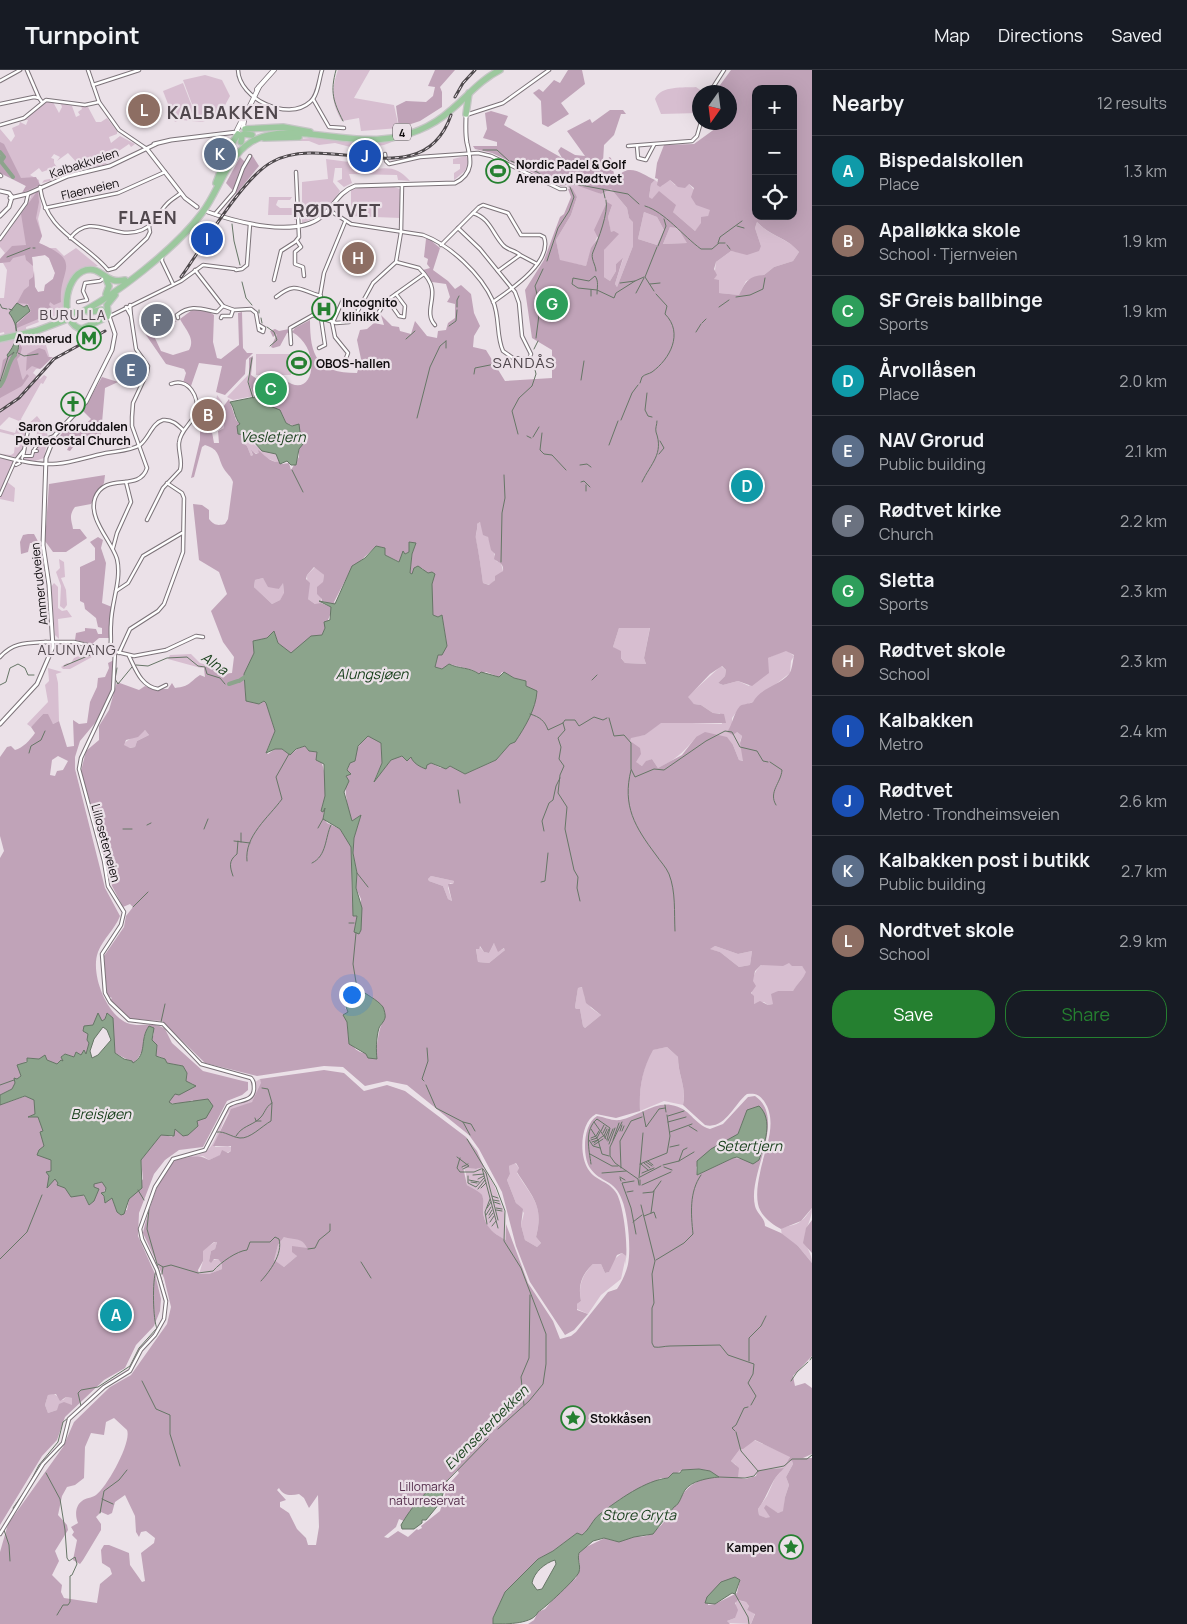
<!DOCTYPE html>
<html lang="en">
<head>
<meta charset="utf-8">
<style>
  :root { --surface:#171b24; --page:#20242c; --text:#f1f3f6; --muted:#9ea1a6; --line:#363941; --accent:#258030 }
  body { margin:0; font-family:Manrope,sans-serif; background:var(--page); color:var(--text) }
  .controls { position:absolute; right:15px; top:15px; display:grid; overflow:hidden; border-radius:10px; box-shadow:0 5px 20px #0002 }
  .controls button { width:45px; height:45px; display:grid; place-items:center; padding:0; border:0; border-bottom:1px solid var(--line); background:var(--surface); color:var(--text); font:25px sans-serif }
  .compass { position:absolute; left:692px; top:15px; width:45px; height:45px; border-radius:50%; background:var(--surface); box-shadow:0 5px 20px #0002; rotate:194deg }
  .you { position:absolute; left:351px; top:924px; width:18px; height:18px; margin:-12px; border:4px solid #fff; border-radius:50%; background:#1a73e8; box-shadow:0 0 0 8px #1a73e833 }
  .badge { display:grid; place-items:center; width:32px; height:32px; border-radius:50%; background:var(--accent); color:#fff; font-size:16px; font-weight:700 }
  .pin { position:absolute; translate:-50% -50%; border:2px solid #fff; box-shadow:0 1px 5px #0006 }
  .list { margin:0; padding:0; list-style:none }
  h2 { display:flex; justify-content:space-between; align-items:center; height:65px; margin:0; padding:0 20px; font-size:21px }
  h2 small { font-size:16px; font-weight:400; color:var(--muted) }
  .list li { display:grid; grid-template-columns:32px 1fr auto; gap:15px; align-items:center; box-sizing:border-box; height:70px; padding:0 20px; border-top:1px solid var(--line) }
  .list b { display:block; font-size:19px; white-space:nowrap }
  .list p { margin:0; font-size:16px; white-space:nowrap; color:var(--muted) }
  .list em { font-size:16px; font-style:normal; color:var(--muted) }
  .actions { display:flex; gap:10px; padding:15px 20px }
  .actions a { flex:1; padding:11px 0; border:1px solid var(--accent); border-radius:20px; text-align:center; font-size:18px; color:var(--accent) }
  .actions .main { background:var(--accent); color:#fff }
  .icon { flex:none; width:28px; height:28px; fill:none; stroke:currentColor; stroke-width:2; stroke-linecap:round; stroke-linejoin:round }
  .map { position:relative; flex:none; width:812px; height:1554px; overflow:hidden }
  header { display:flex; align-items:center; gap:30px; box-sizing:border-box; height:70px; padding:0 25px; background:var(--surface); border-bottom:1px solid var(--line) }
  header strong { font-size:24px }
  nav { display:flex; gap:28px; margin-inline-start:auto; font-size:18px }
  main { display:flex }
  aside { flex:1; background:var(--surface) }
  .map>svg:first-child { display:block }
  .green { fill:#d7bed0 }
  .forest { fill:#c0a3b8; fill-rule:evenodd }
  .water { fill:#8ca48c; stroke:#667666; fill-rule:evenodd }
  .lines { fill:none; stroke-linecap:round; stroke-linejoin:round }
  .stream { stroke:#667666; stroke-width:1 }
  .river { stroke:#8ca48c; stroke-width:4 }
  .pedestrian-casing { stroke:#7c7379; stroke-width:4 }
  .minor-casing { stroke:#7c7379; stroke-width:4.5 }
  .tertiary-casing { stroke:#7c7379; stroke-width:5 }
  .secondary-casing { stroke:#7c7379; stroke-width:5.5 }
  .trunk-casing { stroke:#c5c5c5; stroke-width:8 }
  .pedestrian { stroke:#fff; stroke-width:2 }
  .minor { stroke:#fff; stroke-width:2.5 }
  .tertiary { stroke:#fff; stroke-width:3 }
  .secondary { stroke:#fff; stroke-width:4 }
  .trunk { stroke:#9cc89e; stroke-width:5.5 }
  .rail-casing { stroke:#4e494c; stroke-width:3 }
  .rail { stroke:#ebe1e8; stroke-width:1; stroke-dasharray:4; stroke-linecap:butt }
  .minor-bridge-casing { stroke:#7c7379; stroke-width:4.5; stroke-linecap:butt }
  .trunk-bridge-casing { stroke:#c5c5c5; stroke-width:8; stroke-linecap:butt }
  .minor-bridge { stroke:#fff; stroke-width:2.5 }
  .trunk-bridge { stroke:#9cc89e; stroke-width:5.5 }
  .labels { text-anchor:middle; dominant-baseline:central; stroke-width:4.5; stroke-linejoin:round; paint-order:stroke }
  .shield { fill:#ebe1e8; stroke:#514c4f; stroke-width:1 }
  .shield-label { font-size:11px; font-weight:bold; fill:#0f0c0e }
  .street-label { font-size:12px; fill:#0f0c0e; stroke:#ebe1e8 }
  .poi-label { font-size:12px; font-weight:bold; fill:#0f0c0e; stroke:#ebe1e8; text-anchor:start }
  .park-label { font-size:12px; fill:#542c4b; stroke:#ebe1e8 }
  .neighbourhood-label { font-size:14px; letter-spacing:1px; fill:#50474d; stroke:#ebe1e8 }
  .water-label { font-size:14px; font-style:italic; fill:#1a411d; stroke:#ebe1e8 }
  .quarter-label { font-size:15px; letter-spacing:1px; fill:#50474d; stroke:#ebe1e8 }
  .district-label { font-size:18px; font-weight:bold; letter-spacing:1px; fill:#50474d; stroke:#ebe1e8 }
</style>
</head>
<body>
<header>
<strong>Turnpoint</strong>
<nav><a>Map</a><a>Directions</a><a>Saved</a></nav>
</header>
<main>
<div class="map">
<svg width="812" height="1554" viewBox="0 0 812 1554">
  <rect width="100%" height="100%" fill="#ebe1e8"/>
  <g class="green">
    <path d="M 338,0 L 370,0 L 354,28 L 394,35 L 399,58 L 361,61 L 359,48 L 342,51 C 331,33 331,20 338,0 Z"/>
    <path d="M 205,5 L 222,10 L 230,26 L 218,48 L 201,52 L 182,50 L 196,45 L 183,10 Z"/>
    <path d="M 183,13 L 195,44 L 175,52 L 163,21 Z"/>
    <path d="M 696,17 L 703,22 L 700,22 L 699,43 L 661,44 L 655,29 C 661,15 684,18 696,17 Z"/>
    <path d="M 46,32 L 53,32 L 59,43 L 62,37 L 61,34 L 72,36 L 76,47 L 80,45 L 78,42 L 82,39 L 81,36 L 88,37 L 96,52 L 101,52 L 107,48 L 117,61 L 117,64 L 109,67 L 111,73 L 120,66 L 135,74 L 131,77 L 129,74 L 104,91 L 107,94 L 66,104 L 80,96 L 68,83 L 57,91 L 60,87 L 54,84 L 51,88 L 54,89 L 54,93 L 64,107 L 42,113 L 44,110 L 50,109 L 50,105 L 56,104 L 53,98 L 42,102 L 39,98 L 30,105 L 39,110 L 41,137 L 38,149 L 42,166 L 39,173 L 47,177 L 45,185 L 32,187 L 35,217 L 38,222 L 44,221 L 45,215 L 53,209 L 55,203 L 49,188 L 45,185 L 48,178 L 56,178 L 64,186 L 76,178 L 98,196 C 68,201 64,214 65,242 L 26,257 L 28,272 L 35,275 L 46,275 L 50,289 L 42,298 L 36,299 L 33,303 L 40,309 L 44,305 L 47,307 L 43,314 L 41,313 L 21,349 L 25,357 L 37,346 C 52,365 48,366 44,388 L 35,391 L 22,389 L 35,385 L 34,379 L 38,358 L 31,354 L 25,367 L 20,369 L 20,373 L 24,374 L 23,380 L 15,387 L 0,384 L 11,385 L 14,383 L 16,366 L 0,362 L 0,359 L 15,363 L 19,351 L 9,347 L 0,356 L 0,273 L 6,271 L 4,262 L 0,263 L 0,228 L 4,228 L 7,200 L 3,193 L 0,193 L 0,189 L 5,183 L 0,177 L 0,171 L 11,158 L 31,127 L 28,122 L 22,123 L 26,116 L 0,100 L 0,59 L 11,72 L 15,66 L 12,58 L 19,55 L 20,52 L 26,55 L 28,50 L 23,50 Z"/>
    <path d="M 405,67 L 384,75 L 358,79 L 335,73 L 319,75 L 309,71 L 277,71 L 310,68 L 372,72 Z"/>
    <path d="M 466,86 L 469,90 L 465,101 L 454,110 L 454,103 L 460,99 L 460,94 L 453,94 L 453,89 Z"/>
    <path d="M 326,89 L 349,92 L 363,90 L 375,99 C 390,97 399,98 410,111 L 398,110 L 397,105 L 349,104 L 352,113 L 344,117 L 337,111 L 342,109 L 342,98 L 335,98 L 333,112 L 340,121 C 329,137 321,147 302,153 L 302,112 L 328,109 Z"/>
    <path d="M 655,110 L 662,116 L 663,112 L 670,110 L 675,115 L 689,114 L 711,140 L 708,146 L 695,161 L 673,142 L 659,122 L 652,130 L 649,127 L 651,114 Z"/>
    <path d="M 569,114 L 586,117 L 601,124 L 611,119 L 627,138 L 629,148 L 633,151 L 633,176 L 617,217 L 615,214 L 623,189 L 616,194 L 616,201 L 610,211 L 604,207 L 604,180 L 611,163 L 608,147 L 612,135 C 603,156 592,175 586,196 L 560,191 L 556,170 L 571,145 L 577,127 L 567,116 Z"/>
    <path d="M 394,117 L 400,119 L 400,148 L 351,146 L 351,120 L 359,118 Z"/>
    <path d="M 269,127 L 292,127 L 290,130 L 278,130 L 276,135 L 280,138 L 292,138 L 297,150 L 294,150 L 294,145 L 268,145 Z"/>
    <path d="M 644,142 L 657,147 L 664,160 L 657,175 L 638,169 Z"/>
    <path d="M 757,152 C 771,167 788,168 799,182 L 793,191 L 774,197 L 764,205 L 746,211 L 739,225 L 719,223 L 719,213 L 714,209 L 716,192 L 731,181 L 747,184 L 761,176 L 755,158 Z"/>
    <path d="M 670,157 L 678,157 L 688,173 L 663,174 Z"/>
    <path d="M 256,284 L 290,284 L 291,305 L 256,305 Z"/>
    <path d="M 248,305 L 249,314 L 254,326 L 233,330 L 227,327 Z"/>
    <path d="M 217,325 L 222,332 L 224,358 L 216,361 L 212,358 L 215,357 L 218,341 L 215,340 Z"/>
    <path d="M 242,365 L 260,379 L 276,384 L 280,392 L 276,392 L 251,381 L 253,385 L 251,386 L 247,376 L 242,372 Z"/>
    <path d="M 0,388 L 21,393 L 13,399 L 6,411 L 15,418 L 14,432 L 0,429 Z"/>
    <path d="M 480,452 L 492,475 L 496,491 L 501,493 L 503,501 L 490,515 L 483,513 C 481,498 479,484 476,470 C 475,464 478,460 477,454 Z"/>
    <path d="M 59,489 L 64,492 L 65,507 L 61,508 L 66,520 L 67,535 L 64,539 L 60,536 L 61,516 L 56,502 L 60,498 Z"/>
    <path d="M 315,497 L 324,505 L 321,535 L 315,534 L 308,529 L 307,505 Z"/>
    <path d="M 263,508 L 267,513 L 279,519 L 283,512 L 284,524 L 280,530 L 272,534 L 254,517 L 255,510 Z"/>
    <path d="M 54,513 L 58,517 L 58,538 L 62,541 L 67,540 L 72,547 L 58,549 L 59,569 L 55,565 L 51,517 Z"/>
    <path d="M 650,557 L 644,588 L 646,594 L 625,593 L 613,577 L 619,558 Z"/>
    <path d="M 786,580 L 794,586 L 791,591 L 790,603 L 753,632 L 740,637 L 732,648 L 732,656 L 728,661 L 737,662 L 742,666 L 740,671 L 744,691 L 739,690 L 733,675 L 696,667 C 684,682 675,690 658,698 L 652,689 L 647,691 L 642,696 L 639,694 L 635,702 L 629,671 L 631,667 L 645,665 L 661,652 L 722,654 L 720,643 L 713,643 L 701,635 L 694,634 L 687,627 L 721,596 L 726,600 L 725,606 L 718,613 L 723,615 L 738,611 L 749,616 L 768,588 Z"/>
    <path d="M 85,583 L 89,583 L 92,587 L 70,599 L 63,599 L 61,597 L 67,593 L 71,593 L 74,588 Z"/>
    <path d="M 191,584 L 200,593 L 207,595 L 207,597 L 201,598 L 168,589 L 170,585 Z"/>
    <path d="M 48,598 L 62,602 L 56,604 L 58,613 L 59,651 L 53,654 L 43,644 L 31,657 L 27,654 L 48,632 L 45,615 L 49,611 Z"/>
    <path d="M 145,660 L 149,665 L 137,671 L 135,677 L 129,678 L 123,675 C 126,670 140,664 145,660 Z"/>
    <path d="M 431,806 L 454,811 L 453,814 L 450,813 L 448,818 L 452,831 L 448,829 L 443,816 L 429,811 L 428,809 Z"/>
    <path d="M 494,873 L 501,880 L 505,878 L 505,880 L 489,893 L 478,892 L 476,878 L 479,876 L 484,882 L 489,883 Z"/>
    <path d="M 715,876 L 738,884 L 752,881 L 750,895 L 739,897 L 720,882 L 709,879 Z"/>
    <path d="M 244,891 L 251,893 L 244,909 L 242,931 L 238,914 L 241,900 L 246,900 Z"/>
    <path d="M 789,893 L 802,896 L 807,902 L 793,921 L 778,921 L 773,929 L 773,934 L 768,935 L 764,932 L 754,934 C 750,920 750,906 761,895 Z"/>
    <path d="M 583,917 L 585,929 L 591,938 L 601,945 L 585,958 L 583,956 L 580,939 L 576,939 L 575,937 L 578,918 Z"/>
    <path d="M 667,977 L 678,987 C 678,1006 687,1017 683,1035 L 664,1031 L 640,1041 C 639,1018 642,1000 652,980 Z"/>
    <path d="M 260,1009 L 262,1013 C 259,1018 257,1027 253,1031 C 246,1037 235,1035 228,1043 C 222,1052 219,1066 215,1077 L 228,1076 L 233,1078 L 231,1081 L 209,1090 L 203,1086 L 171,1093 L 173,1090 C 181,1087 197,1086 203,1083 C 219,1076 218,1047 230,1036 C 236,1031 246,1032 252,1028 L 255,1012 Z"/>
    <path d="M 515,1093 L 519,1098 L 517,1103 C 533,1129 544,1135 536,1167 L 541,1173 L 537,1177 L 525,1170 L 521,1155 L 524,1143 L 516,1133 L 507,1110 L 510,1104 L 509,1096 Z"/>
    <path d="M 464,1096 L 476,1099 L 484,1097 L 494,1115 L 505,1144 L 506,1170 C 484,1159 483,1151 483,1127 L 467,1115 L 466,1103 L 463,1097 Z"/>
    <path d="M 812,1138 C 812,1151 804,1158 805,1170 C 806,1178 812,1183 812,1193 L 798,1176 L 782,1166 L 781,1159 C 785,1156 787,1157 793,1155 C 802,1153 807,1145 812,1138 Z"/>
    <path d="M 284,1167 C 295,1167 303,1169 308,1179 L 294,1177 L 297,1186 L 284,1197 L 273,1190 L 278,1175 Z"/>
    <path d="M 215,1172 L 217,1172 L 215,1179 L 211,1181 L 209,1191 L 218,1189 L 222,1194 L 222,1199 L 209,1204 L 199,1204 L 203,1191 L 203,1180 Z"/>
    <path d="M 622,1183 L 626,1186 L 621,1209 L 601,1225 L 588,1244 L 577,1239 L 577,1234 L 581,1231 C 578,1216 582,1205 593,1194 L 601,1194 L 605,1203 L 609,1202 L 612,1191 Z"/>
    <path d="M 54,1324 L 63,1330 L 66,1327 L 72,1328 L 72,1335 L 48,1343 L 45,1335 L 48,1325 Z"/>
    <path d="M 754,1370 L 790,1386 L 789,1391 L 792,1391 L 793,1394 L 786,1407 L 789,1415 L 785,1427 L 784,1441 L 778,1443 L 772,1440 L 770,1447 L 766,1449 L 759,1445 L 758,1439 L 767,1426 L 775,1408 L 784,1398 L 761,1400 C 755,1407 747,1409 738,1407 L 736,1395 L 731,1391 L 740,1379 Z"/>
    <path d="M 736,1530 L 746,1532 L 749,1536 L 747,1540 L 755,1543 L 751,1554 L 728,1553 L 727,1551 L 735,1548 Z"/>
  </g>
  <g class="forest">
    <path d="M 435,0 L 455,0 L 440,17 L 442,22 L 442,37 L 420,51 L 399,58 L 396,36 L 406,31 L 426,32 L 433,26 L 435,17 L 428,16 Z"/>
    <path d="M 568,0 L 582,0 L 585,14 L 561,33 L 569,44 L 548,57 L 542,54 L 541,31 L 533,23 L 539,19 L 543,22 L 554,10 L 560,13 Z"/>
    <path d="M 731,0 L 812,0 L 812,1138 L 801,1151 L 781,1159 C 771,1154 760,1145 758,1134 C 756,1124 758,1112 760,1103 C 764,1080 779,1053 764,1031 C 759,1024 754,1023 747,1024 C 734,1034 725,1060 705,1055 L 683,1035 C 687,1017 678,1006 678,987 L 667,977 L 653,980 C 642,1000 639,1018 640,1041 L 616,1048 L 596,1044 C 580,1052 579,1085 588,1099 C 595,1111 610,1111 617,1124 C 624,1138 629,1180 625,1195 L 626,1186 L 622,1183 L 617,1185 L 609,1202 L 605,1203 L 601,1194 L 593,1194 C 581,1205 578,1216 581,1231 L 577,1234 L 577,1240 L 588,1244 L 574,1260 L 565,1265 L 530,1212 L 516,1176 L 502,1122 L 479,1079 L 469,1065 L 407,1015 L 387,1011 L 365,1016 L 343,997 L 324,996 L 257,1006 L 205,993 L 162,951 L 130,949 L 110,930 L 112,928 L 107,926 L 104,886 L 124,857 L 126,846 L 133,837 L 130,834 L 123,837 L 112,816 L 106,788 L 81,701 L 86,681 L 99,670 L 99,656 L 109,640 L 117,612 L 139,620 L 145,616 L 152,619 L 168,619 L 172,613 L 175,618 C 191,616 188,613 200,605 L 205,607 L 204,598 L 208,595 L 214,599 L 219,600 L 221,604 L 232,603 L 234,587 L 223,572 L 211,541 L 227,524 L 219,502 L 199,490 L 193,434 L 202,435 L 209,440 L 209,449 C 214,455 217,456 225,454 L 228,449 L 233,412 C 231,406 227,404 224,399 C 217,387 221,380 205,375 L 202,377 L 194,407 L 191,408 L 200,370 L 200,359 L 212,362 L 214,373 L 219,373 L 218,361 L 224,358 L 223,337 L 229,329 L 236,350 L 240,354 L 238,356 L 238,364 L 242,365 L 242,372 L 247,376 L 251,386 L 253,385 L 251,380 L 256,384 L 259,383 L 258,380 C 265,385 270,393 280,392 L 282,394 L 289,393 L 291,400 L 299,387 L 299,378 L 304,363 L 299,362 L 295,356 L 286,353 L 282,344 L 255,327 L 249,314 L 249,288 L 253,286 L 251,305 L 260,311 C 263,320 262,330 275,329 C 280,326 279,316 285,310 C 314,332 323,279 292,262 L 295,258 L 310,250 C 310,286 317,303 357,303 L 361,289 L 357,270 L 360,260 L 367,259 L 374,253 L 384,255 L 381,245 L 392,256 L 399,257 L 400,261 L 411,264 L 415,251 L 427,266 L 437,268 L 438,261 L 446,260 L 448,253 L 455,248 L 455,234 L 447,232 L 450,227 L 446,214 L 432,212 L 423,200 L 430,198 L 427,194 L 428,189 L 424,187 L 426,169 L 429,169 L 440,178 L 433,200 L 448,211 L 455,219 L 461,215 L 471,224 L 474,243 L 480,256 L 474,266 L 473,277 L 486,280 L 505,311 L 552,308 L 552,280 L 532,268 L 525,220 L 544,190 L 560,147 L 564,144 L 571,127 L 568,119 L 572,118 L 577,127 L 571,145 L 556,170 L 560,190 L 586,196 L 591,178 L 598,168 L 594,160 L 607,132 L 612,135 L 608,147 L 611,162 L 614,161 L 619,164 L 604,180 L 604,207 L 610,211 L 616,201 L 616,194 L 623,188 L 615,214 L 617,217 L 633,176 L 633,152 L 629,148 L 627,138 L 611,119 L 601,124 L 573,114 L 561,116 L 492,83 L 475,79 L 473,76 L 497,76 L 497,72 L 483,68 L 487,59 L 485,43 L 491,41 L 508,46 L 504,55 L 562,88 L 558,81 L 561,77 L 575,85 L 585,86 L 567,61 L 590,49 L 592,53 L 610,40 L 623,40 L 626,44 L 621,44 L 614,65 L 604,75 L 603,92 L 608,92 L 609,87 L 611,88 L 614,104 C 622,106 621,101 628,100 C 638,99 646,106 655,110 L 651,114 L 649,127 L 652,129 L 659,121 L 676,135 L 673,142 L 695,161 L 701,153 L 701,147 L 708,146 L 710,140 L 696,135 L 691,127 L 694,118 L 689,114 L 685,118 L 678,117 L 670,110 L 660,117 L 657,115 L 658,109 L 655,108 L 657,93 L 664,75 L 694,74 L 723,53 L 730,52 L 730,46 L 735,41 L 730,33 L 730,22 L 715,22 ZM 756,19 L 793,19 L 793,146 L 756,146 ZM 644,142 L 657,147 L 664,160 L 657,175 L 638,169 ZM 757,152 C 770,166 788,168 799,182 L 793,191 L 774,197 L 764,205 C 749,206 746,211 739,225 L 719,223 L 719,210 L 714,209 L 717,205 L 714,199 L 716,192 L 731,181 L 747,185 L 759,181 L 761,176 L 755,158 ZM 670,157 L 678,158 L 687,173 L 663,174 ZM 480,452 L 483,465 L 488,467 L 491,480 L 495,484 L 494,489 C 499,493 504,493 503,501 L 495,506 L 495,510 L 489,515 L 483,513 C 481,498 479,484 476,469 C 475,464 478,460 477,454 ZM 416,473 L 412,484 L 410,503 L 412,504 L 416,498 L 422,498 C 438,515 429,525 433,545 L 438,547 L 442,545 L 447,576 L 438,585 L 435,597 L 443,599 L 449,594 L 473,600 L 479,604 L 486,602 L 499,607 L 502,602 L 514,608 L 526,611 L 526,616 L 537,622 L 537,625 L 524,656 L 500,685 L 496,690 L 465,704 L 450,696 L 441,698 L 431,693 L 420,695 L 411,686 L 396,687 L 391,690 L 374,711 L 382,693 L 381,672 L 368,665 C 343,691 341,720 352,751 L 361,745 L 354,768 L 353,783 L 357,803 L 356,818 L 361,829 L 360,863 L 355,863 L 357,846 L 352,833 L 351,776 L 340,759 L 327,753 L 323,747 L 325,737 L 324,740 L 322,736 C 330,720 325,697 317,682 L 309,681 L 305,676 L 297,679 L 290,685 L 282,679 L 275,679 L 268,684 L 266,682 L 275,661 L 266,633 L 264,631 L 260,634 L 246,630 L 244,604 L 254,583 L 253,571 L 267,568 L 274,561 L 278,573 L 291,584 L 322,565 L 332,540 L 331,537 L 321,533 L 315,534 L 308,529 L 310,513 L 306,509 L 307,505 L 314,497 L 324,505 L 323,512 L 317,517 L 317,524 L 322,529 L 322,531 L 336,535 L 334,532 L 350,501 L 376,476 L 385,478 L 385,485 L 400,492 L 404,484 L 409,482 L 410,474 ZM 263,508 L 268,517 L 279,519 L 283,513 L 284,523 L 280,530 L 272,534 L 254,517 L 255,510 ZM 619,558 L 650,558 L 644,588 L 646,594 L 625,593 L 621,588 L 621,581 L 613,577 ZM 786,581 L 794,585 C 793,590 792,601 789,604 C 779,616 760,618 753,632 C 749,634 743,634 740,636 C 733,644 733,654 727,662 L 733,665 L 737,662 L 742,666 L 740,673 L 743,691 L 739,690 L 733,675 L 727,667 L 705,662 L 696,667 L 682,685 L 658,698 L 652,689 L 646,691 L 642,696 L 636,692 L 641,684 L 640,678 L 630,671 L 631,668 L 645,665 L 661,653 L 726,653 L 724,644 L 713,643 L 701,635 L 694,634 L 688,627 L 710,604 L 722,596 L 726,600 L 725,606 L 718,613 L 723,615 L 738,611 L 752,616 L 769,603 L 768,588 ZM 145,660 L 149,665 L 137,671 L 135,677 L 130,678 L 124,675 L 126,670 L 138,667 ZM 431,806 L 454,811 L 453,814 L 448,814 L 452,831 L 448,829 L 443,816 L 429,811 L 428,809 ZM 494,873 L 498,882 L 504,878 L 505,880 L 489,893 L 478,892 L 476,879 L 479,879 L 480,876 L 484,882 L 489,883 ZM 715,876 L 738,884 L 752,881 L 750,895 L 739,897 L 720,882 L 710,879 ZM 789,893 L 792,896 L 802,896 L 806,902 C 803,909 797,914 793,921 L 778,921 L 771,924 L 773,934 L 768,935 L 760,931 L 754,934 L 754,926 L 751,923 L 756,916 L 753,911 L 755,901 L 761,895 L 783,896 ZM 582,917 L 586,933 L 601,945 L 585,958 L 583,956 L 580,939 L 576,939 L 575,937 L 578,918 ZM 358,919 L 372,927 L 385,948 C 377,960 379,970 375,983 C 347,988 346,961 348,941 L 345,938 L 354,921 ZM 516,1093 L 519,1098 L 517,1102 C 533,1128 544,1136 536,1167 L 541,1173 L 537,1177 L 525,1170 L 521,1155 L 523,1139 L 516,1133 L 507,1110 L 510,1104 L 509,1096 Z"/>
    <path d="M 0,72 L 4,74 L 21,108 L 36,107 L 40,115 L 22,123 L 26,116 L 0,103 Z"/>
    <path d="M 252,85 L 259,96 L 236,124 L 226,113 L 240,87 L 246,93 Z"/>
    <path d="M 38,120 L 39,132 L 36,148 L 42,166 L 39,173 C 85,192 58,200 61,232 L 54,235 L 50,232 L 49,235 L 52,238 L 43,247 L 17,258 L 16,255 L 31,241 L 28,234 L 17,233 L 24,220 L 29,216 L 29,210 L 33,207 L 34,201 L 35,217 L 38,222 L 44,221 L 45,215 L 53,209 L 55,203 L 49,188 L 45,185 L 32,187 L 33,196 L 26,190 L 25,185 L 13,188 L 10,192 L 0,193 L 0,189 L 12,176 L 26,175 L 21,144 Z"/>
    <path d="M 192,240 L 206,240 L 214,245 L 213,272 L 217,288 L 221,289 L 239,275 L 238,243 L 242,242 L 243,278 L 247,283 L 253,283 L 246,290 L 245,304 L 225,325 L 216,322 L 222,296 L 199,293 L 191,316 L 183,313 L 186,303 L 184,299 L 166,294 L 146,265 L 145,260 L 162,255 L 162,244 L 165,244 L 168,252 L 177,251 L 155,262 L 154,266 L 161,281 L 173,285 L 189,280 C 196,269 185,259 180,249 Z"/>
    <path d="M 275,259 L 279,261 L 289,259 L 290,262 L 287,263 L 280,276 L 273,278 L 271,277 L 277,264 L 273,267 L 270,261 Z"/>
    <path d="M 20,274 L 22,278 L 20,286 L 17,289 L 22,308 L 23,310 L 27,304 L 29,306 L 22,316 L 0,328 L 0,306 L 3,290 L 14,282 L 11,288 L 17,285 Z"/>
    <path d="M 39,278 L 45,280 L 48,287 L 53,287 L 40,299 L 32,296 L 26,301 L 27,284 Z"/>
    <path d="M 102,307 L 118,312 L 105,318 L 100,376 L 87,370 L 77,372 L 70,381 L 67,380 L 72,370 L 57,370 L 65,359 C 77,361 83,357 91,349 L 83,341 Z"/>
    <path d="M 105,405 L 104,413 L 91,434 L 75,437 C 68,446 72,451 73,459 L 80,459 L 87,468 L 66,482 L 53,482 L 45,471 L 49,414 Z"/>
    <path d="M 28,464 L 34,464 L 41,477 L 42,493 L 38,493 L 37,476 L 34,473 L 30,473 L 28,482 L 21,484 L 20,472 L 23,465 Z"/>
    <path d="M 98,467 L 103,470 L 101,478 L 106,493 L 102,533 L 112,537 L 110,568 L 99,568 L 92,574 L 75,570 L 76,563 L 85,561 L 85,558 L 96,559 L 98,564 L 102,564 L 102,558 L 98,557 L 96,548 L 85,539 L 84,533 L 80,531 L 80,497 L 95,490 L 95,478 L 90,472 Z"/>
    <path d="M 114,590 L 112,616 L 109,628 L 95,653 L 80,671 L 75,687 L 75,699 L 105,818 L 120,846 C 115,859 103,869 98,882 C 90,903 106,944 127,953 C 139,958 154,951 165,959 L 172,973 L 203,1001 L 243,1011 L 248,1012 L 248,1020 L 242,1025 L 227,1031 L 203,1077 L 179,1080 L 165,1090 L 154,1104 L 139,1143 L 138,1166 L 155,1204 L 161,1229 L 160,1241 L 154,1256 L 136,1275 L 125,1298 L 104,1310 L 65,1347 L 57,1370 L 42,1386 L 0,1455 L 0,1035 L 26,1026 L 35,1029 L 35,1044 L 30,1046 L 39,1047 L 43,1061 L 40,1062 L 51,1090 L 53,1110 L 57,1110 L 69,1121 L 81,1125 L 82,1123 L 89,1135 C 99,1127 93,1122 94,1113 L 102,1112 L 106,1118 L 103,1123 L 105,1132 L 112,1128 L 117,1142 L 127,1140 L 129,1129 L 143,1109 L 141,1090 L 161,1064 L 172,1067 L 175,1059 L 180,1061 L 193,1030 L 184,1033 L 167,1033 L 175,1024 L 194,1017 L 193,1014 L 186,1012 L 187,1003 L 183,996 L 167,993 L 161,987 L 155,986 L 157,975 L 152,970 L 154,963 L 149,957 C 143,964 145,969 143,978 C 141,984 138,988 134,993 L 115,983 L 112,961 L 106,944 L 105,949 L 102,951 L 99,948 C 86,961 90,966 89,982 C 85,985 80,987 76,982 L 74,987 L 65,984 L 61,987 L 63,991 L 56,995 L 46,990 L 46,986 L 39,989 L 30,988 L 18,998 L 21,1005 L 12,1019 L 0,1025 L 0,788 L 4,781 L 0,766 L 0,687 L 7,677 L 11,676 L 15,680 C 23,678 30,670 35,663 L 31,657 L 43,644 L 48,644 L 53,654 L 59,651 L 67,677 L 74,676 L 73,650 L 79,654 L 87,653 L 90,632 L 97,617 L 98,608 L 105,607 L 109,598 L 108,593 ZM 58,686 L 68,691 L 63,700 L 57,701 L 55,706 L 50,705 L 52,690 ZM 56,1324 L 60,1331 L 66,1327 L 72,1328 L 72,1335 L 64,1332 L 59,1334 L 57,1340 L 48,1343 L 45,1335 L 48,1325 Z"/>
    <path d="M 324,1000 L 344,1003 L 364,1021 L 387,1015 L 405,1021 L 466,1067 L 477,1081 L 484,1097 L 476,1099 L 463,1097 L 467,1115 C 471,1118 477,1120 480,1123 C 490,1129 470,1153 506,1170 L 506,1154 L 528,1213 L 553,1251 L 560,1269 L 571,1266 L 576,1262 L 608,1222 L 617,1219 C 621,1213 625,1205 627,1198 C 632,1184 628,1144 622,1130 C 615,1109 600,1113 590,1098 C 582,1086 583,1054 597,1046 C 605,1047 611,1051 620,1050 C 637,1047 654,1032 671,1035 C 691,1038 693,1054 710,1059 L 723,1054 L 748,1027 L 755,1026 C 788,1049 747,1104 755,1136 C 757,1144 765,1148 765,1156 L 781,1163 L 798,1176 L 812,1193 L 812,1286 L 793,1306 L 795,1316 L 805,1313 L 812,1318 L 812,1384 L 803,1388 L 812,1388 L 812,1554 L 751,1554 L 755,1544 L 747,1540 L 749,1536 L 746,1532 L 738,1530 L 735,1533 L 738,1540 L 735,1548 L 727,1551 L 730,1554 L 528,1554 L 534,1550 L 538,1542 L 545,1539 L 561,1520 L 576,1508 L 580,1495 L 578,1486 L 582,1479 L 605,1468 C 616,1473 623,1470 634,1467 C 637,1466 642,1467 646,1466 C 678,1453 673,1408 718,1407 L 710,1401 L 699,1399 L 682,1400 L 669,1408 L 661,1408 L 620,1429 L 599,1445 L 589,1460 L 581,1465 L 577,1463 L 553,1481 L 538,1489 L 505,1522 L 493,1548 L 493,1554 L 0,1554 L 0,1482 L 8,1454 L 63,1377 L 74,1352 L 110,1317 L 131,1305 L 167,1254 L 171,1237 L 164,1208 L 143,1163 C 146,1149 160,1101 171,1093 C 175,1090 185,1088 190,1087 C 198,1086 202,1086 209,1090 L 220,1085 L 222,1080 L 228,1083 L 231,1081 L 231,1076 L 213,1076 L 231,1039 L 252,1032 L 261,1013 L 260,1009 ZM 742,1053 L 764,1079 L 759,1090 L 733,1088 L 697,1105 L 696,1097 L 738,1064 ZM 284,1167 C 294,1170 302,1167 307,1178 L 292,1176 L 292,1182 L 297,1186 L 284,1197 L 274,1190 L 278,1175 ZM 214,1172 L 217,1172 L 215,1179 L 211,1181 L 209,1191 L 211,1193 L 214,1189 L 218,1189 L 222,1194 L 222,1199 L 209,1204 L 199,1204 L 198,1200 L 203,1191 L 203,1181 ZM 114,1348 L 127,1360 C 132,1372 107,1417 96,1425 C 92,1428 85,1428 82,1431 C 75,1436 75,1446 78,1453 L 71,1457 L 74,1462 L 72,1465 L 77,1470 L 73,1490 L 80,1494 L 83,1490 L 101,1460 L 101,1454 L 96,1447 L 101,1442 L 108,1445 L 112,1443 L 115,1432 L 125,1425 L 135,1446 L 136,1462 L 139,1467 L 141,1462 L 146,1461 L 155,1468 L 154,1473 L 141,1483 L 145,1511 L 142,1512 L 130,1495 L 129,1483 L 109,1475 L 104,1475 L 101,1480 L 102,1493 L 110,1498 L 112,1504 L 100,1514 L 97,1533 L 64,1528 L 61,1522 L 62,1515 L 52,1505 L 59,1491 L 55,1481 L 68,1460 L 67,1455 L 58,1445 L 62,1426 L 67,1417 L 75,1415 L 84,1408 L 85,1377 L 91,1363 L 104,1365 L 106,1352 ZM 755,1370 L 790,1387 L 784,1398 L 758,1400 L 756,1406 L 745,1409 L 738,1407 L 739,1398 L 731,1391 L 740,1379 L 743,1379 ZM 789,1391 L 792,1391 L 793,1394 L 786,1407 L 789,1415 L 785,1427 L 783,1441 L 778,1443 L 766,1435 L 764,1438 L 770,1447 L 766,1448 L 759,1445 L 758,1439 C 765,1430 768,1420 774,1410 C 778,1403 785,1399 789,1391 ZM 457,1400 L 459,1403 L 448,1415 L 440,1441 L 421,1456 L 422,1458 L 418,1460 L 417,1459 L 408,1467 L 398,1461 L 388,1468 L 384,1467 L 396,1457 L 399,1449 L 404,1451 L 431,1418 L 447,1411 ZM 279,1418 C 283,1426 291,1426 299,1424 L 304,1428 L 309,1438 L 318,1425 L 319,1457 L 316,1475 L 308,1475 L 306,1468 L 297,1459 L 289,1443 L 280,1437 L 280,1432 L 286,1430 L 277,1420 ZM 733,1508 L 740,1510 L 737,1523 L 715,1534 L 708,1535 L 708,1527 Z"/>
    <path d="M 812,1150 L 812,1183 L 803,1173 L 806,1158 Z"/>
  </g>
  <g class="water">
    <path d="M 17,233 L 24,237 L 27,235 L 30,241 L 16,253 C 15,266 25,281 11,288 L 14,282 L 8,287 L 7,285 C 18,272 20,257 9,243 Z"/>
    <path d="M 255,327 L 260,332 L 280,340 L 286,353 L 292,356 L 299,354 L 300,362 L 306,364 L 307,369 L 299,379 L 296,395 L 291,395 L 287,391 L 280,394 L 276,384 L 262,381 L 254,372 L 248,372 L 244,365 L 238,364 L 237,356 L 240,354 C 234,347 235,339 230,332 Z"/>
    <path d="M 409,472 L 416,473 L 412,484 L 410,503 L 412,504 L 414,498 L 418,496 L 428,503 L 432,502 L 435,504 L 432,514 L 433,545 L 438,547 L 442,545 L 447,576 L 442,585 L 438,585 L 435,597 L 442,599 L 449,594 C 459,599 470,597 479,604 L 481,602 L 499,607 L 504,602 L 514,608 L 526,611 L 526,616 L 537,621 C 536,639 525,657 515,672 L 510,674 L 496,690 L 465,704 L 450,696 L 446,699 L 431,693 L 427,695 L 426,699 C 420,697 413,693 411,687 L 407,691 L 402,686 L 391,690 L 374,712 L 382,693 L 381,673 L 368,666 L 358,676 L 355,691 L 350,693 L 347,700 L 351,704 L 346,706 L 349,711 L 344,722 L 352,751 L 361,745 L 354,768 L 353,783 L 357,803 L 356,818 L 362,838 L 361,860 L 359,864 L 354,862 L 357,846 L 353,846 L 351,777 L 340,759 L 323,749 L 325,738 L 323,742 L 321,741 L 325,726 L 324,694 L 316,690 L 317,682 L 309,681 L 305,676 L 296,679 L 290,685 L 282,679 L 275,679 L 266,683 L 275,661 L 266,633 L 264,631 L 259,634 L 246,631 L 244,604 L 254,583 L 253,571 L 267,568 L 274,561 L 278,573 L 291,583 L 311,566 L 322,565 L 325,558 L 324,552 L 330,550 L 331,537 L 319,531 L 335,534 L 352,496 L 365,488 L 376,476 L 385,478 L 385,485 L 399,492 L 403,481 L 405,484 L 409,482 Z"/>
    <path d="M 357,918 C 364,923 378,930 383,937 C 384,939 386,946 385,948 C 384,952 380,955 379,958 C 376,968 376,981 377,989 L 368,988 L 366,984 L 349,974 L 347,952 L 343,945 L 348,942 L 346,937 Z"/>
    <path d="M 98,943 L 102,951 L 105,949 L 107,943 L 113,948 L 115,983 L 124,989 L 132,991 L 133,993 C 148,984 139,970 149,956 L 154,958 L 152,970 L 157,975 L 156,986 L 165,989 L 167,993 L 183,996 L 187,1003 L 186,1011 L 196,1016 L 179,1025 L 175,1024 L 169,1032 L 172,1034 L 208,1029 L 213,1036 L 206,1048 L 197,1051 L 198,1056 L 188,1065 L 183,1066 L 175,1059 L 174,1066 L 161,1065 L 141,1090 L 142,1118 L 129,1129 L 124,1144 L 121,1145 L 117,1142 L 112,1128 L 105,1133 L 104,1126 L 101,1123 L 105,1122 L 106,1118 L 102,1112 L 94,1114 L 94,1117 L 99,1119 L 94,1131 L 89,1135 L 84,1125 L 71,1127 L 65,1118 L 57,1115 L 58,1113 L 55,1109 L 47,1118 L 49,1106 L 46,1102 L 51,1101 L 51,1090 L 37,1085 L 39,1080 L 44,1076 L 40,1062 L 43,1061 L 38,1047 L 28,1047 L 35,1044 L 34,1030 L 25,1026 L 0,1035 L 0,1025 L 12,1019 L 15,1013 L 14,1008 L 17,1009 L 21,1006 L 17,995 L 27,992 L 27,988 L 39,989 L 45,985 L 47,990 L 57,994 L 61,990 L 63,991 L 61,987 L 65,984 L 74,987 L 76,982 L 81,985 L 84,980 L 86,984 L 89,973 L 87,970 L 88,964 L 83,961 L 84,956 L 93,955 ZM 103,957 L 107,960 L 111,970 L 98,985 L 92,988 L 90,981 L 94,969 Z"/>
    <path d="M 759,1036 C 774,1050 764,1075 759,1090 L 753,1094 L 737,1087 L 733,1088 L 697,1105 L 697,1091 L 711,1079 L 738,1064 L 747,1040 Z"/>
    <path d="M 699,1399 L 710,1401 L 719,1407 C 708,1408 691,1411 685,1420 C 681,1426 680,1434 674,1437 L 653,1464 L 634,1467 L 619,1472 L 604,1468 L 593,1471 L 579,1483 C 577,1490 581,1495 579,1502 C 578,1507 544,1539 538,1542 C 533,1554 508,1554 493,1554 L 493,1548 L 505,1522 L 538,1489 L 553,1481 L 577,1463 L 582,1465 C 590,1459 592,1450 600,1444 C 618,1430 646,1410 668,1408 L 673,1403 L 680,1403 L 682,1400 ZM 555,1490 L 556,1494 L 542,1519 L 537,1520 L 532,1513 C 534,1502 545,1493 555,1490 Z"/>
    <path d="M 447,1411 L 440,1433 L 426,1450 L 422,1450 L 422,1453 L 414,1459 L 402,1459 L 401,1455 C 411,1438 427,1416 447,1411 Z"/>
    <path d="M 735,1507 L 740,1510 L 735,1524 L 732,1523 L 715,1534 L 705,1533 L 707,1527 L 721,1512 Z"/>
  </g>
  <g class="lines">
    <g class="stream">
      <path d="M 336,0 C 330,22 333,31 343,51"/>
      <path d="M 483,80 L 497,80 L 509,91"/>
      <path d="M 511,91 L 537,102 L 555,113 L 564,112 L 628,124 L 639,134"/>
      <path d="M 603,119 L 605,128"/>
      <path d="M 645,136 C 665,142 683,166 701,179 L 712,179 L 719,173 L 725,173"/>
      <path d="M 232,154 L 234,171 L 240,195"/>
      <path d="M 737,156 L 744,158"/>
      <path d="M 718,173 L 720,167 L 742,151"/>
      <path d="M 727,175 L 730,179"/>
      <path d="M 658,176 L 666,156 L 664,149"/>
      <path d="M 33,178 L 35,178"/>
      <path d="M 7,187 L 30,178"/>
      <path d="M 547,191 L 558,158 L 569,141 L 574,127 L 570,117"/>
      <path d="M 596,201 C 596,195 590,188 593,182 C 598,170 609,142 606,130"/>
      <path d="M 242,212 L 246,228 L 252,235"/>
      <path d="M 620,213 L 635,211 L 644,207"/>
      <path d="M 650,214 L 660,213"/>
      <path d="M 654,221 L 645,207 L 657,177"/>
      <path d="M 636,223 L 644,208"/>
      <path d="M 597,224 C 597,218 599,211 595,206 L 589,211 L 573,208 L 572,214 L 578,218 L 597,220 L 614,228 L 616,223 L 635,211"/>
      <path d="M 591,226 L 591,220"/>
      <path d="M 736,227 L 750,225 L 763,219 L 765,208"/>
      <path d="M 0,234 L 2,238 L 7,239"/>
      <path d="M 457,237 L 457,230 L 459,226"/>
      <path d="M 719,237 L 729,230"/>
      <path d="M 9,239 L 12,240"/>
      <path d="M 259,240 L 259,243"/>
      <path d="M 261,248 L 262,253"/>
      <path d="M 702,253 L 706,249"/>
      <path d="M 449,256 L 456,251 L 457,240"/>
      <path d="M 267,257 L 274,262 L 277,270 L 270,276"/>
      <path d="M 696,262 L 701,254"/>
      <path d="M 536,268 L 540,237 L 535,216 L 543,199"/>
      <path d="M 406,269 L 415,261"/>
      <path d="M 446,271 L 446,278"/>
      <path d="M 534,279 L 538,271"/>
      <path d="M 18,283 L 24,286 L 38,284"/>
      <path d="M 252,288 L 248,312 L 253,328"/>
      <path d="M 474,304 L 475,298 L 495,294"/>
      <path d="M 581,310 L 584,291"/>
      <path d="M 0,312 L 8,287"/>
      <path d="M 640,313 L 642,307 C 645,304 649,304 652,302 C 670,289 684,263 665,244 L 667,236 L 656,224"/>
      <path d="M 647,323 L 645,340 L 648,346 L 652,347"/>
      <path d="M 417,348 L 430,297 L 440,276 L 446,271"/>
      <path d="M 621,350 L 632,323 L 638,315"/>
      <path d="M 542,363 L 540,380 L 544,384 L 552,385 L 566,400"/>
      <path d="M 518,364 L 512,341 L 519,328 L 532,316 L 536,304 L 533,291"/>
      <path d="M 527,366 L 531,368"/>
      <path d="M 533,367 L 539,357"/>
      <path d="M 609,375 L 618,351"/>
      <path d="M 659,384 L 664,378 L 660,371"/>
      <path d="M 580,395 L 587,394 L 591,397"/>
      <path d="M 292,400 L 303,422"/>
      <path d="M 581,412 L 584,411 L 590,417"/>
      <path d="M 642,412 C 651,393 664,384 656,362 C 655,358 657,355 657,351"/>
      <path d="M 586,421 L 586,415"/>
      <path d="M 501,492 L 502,443 L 505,428 L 504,405"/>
      <path d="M 100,583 L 113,585"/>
      <path d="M 136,595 L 148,596 L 167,588 L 187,587 L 198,596 L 205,597 L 207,604 L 220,608 L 225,614"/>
      <path d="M 64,596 L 90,585"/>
      <path d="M 117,598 L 115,609 L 118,614 L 132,597"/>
      <path d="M 592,610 L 597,605"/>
      <path d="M 0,615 L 6,612 L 10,598 L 18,594 L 25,598 L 28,605 L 34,605"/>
      <path d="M 530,644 C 540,647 545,651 548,660 L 563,653 L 565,650 L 575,650 L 579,656 L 594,647 L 603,650 L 607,648"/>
      <path d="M 609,648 L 614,666 L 624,665 L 631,673 L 631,699 L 635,707 L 654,699 L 664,700 L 706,671 L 725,661 L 732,662 L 740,677 L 757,681 L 763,691 L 768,692"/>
      <path d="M 563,653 L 565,660 L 558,668 L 561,677 L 559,689 L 564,696 L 560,705 L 558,723 L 567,737 L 565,759 L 574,800 L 578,807 L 577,818 L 580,831"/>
      <path d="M 29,683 L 31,676 L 41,670 L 45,661"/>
      <path d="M 770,692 L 782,700 C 781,713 768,722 776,735"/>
      <path d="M 631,700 C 622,736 635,757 656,785 C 660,791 666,797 669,804 C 676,822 674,842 675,861"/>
      <path d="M 458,720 L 460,733"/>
      <path d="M 147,755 L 151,753"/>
      <path d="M 318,758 L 323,749"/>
      <path d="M 123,759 L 132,759"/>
      <path d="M 204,759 L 208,749"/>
      <path d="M 544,761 L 542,751 L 549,733 L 553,730 L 556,716 L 560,708"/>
      <path d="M 241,763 L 241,772"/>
      <path d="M 234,771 L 250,773"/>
      <path d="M 247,791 C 244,766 269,747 282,729 L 276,707 L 289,684"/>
      <path d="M 312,793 C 327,786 325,767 331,755"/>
      <path d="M 357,803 L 368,817"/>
      <path d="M 233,806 C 230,797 228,791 237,784 L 238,771"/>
      <path d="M 541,812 L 545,811 L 548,783"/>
      <path d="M 133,837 L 148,822"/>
      <path d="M 349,853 L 354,853"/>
      <path d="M 356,863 L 353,894 L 357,918"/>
      <path d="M 161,952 L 165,934"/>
      <path d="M 424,1011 L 422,1009 L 428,991 L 427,978"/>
      <path d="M 0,1015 L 14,1010"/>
      <path d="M 426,1015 L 436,1038 L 463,1052 L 470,1065"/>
      <path d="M 665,1035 L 666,1042"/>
      <path d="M 643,1042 L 646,1057 L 659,1039 L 665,1038"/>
      <path d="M 668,1046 L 684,1041"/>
      <path d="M 255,1048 L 256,1051 L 261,1051"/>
      <path d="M 463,1052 L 471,1054 L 475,1061"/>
      <path d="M 594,1052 L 606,1069"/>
      <path d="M 622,1052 L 610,1077 L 610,1086 L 615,1093 L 638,1109 L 639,1115"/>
      <path d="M 668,1052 L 686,1047"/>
      <path d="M 689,1056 L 697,1061"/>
      <path d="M 591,1059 L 598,1070 L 602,1084 L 609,1086"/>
      <path d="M 601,1061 L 604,1055"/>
      <path d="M 620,1061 L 622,1055"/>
      <path d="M 622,1061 L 624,1056"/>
      <path d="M 217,1062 C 225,1061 231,1067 240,1068 C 250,1069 262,1056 271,1051 L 272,1033"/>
      <path d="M 670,1062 L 692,1054"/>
      <path d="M 603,1063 L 606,1057"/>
      <path d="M 236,1066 C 242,1056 251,1056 259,1049 C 265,1044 265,1037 272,1033 L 268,1019 L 262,1018"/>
      <path d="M 604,1066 L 607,1059"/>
      <path d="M 591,1068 L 596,1066 L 599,1061"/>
      <path d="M 605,1068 L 609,1059"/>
      <path d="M 467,1069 L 496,1117 L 505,1141 L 504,1171 L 521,1198 L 546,1264 L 546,1294 L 543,1314 L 529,1331 L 498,1359"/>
      <path d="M 589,1070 L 593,1076 L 600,1078"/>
      <path d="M 591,1070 L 597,1068 L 600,1062"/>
      <path d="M 613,1070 L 619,1053"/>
      <path d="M 608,1071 L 613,1059"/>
      <path d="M 592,1072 L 598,1070"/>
      <path d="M 594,1073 L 603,1066"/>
      <path d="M 609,1074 L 615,1058"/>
      <path d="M 594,1075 L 603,1069"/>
      <path d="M 670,1077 L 679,1075"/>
      <path d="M 590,1084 L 612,1096 L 618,1096"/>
      <path d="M 457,1087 L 469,1096 L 463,1099"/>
      <path d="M 460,1088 L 457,1098 L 460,1102 L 474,1102 L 481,1099"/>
      <path d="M 648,1091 L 653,1095"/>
      <path d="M 679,1091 L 683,1080 L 687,1078"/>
      <path d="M 646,1092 L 652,1096"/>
      <path d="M 644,1093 L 650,1098"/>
      <path d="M 591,1094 C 589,1079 584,1060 597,1049 L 610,1058 L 607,1070"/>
      <path d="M 640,1094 L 667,1083 L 670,1066 L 667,1045"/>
      <path d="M 641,1094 L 648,1100"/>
      <path d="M 663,1095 L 679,1091 L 694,1082"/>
      <path d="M 462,1097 L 468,1094"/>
      <path d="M 664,1097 L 672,1100"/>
      <path d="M 482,1098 L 498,1158"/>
      <path d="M 621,1098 L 620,1071 L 631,1051 L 642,1047"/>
      <path d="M 483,1099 L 486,1103 L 498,1150"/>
      <path d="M 602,1103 L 626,1101"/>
      <path d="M 642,1103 L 654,1098"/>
      <path d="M 473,1105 L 484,1104"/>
      <path d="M 468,1106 L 468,1113 L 476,1117 L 484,1108"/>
      <path d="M 620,1107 L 625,1110"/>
      <path d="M 640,1107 L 661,1096"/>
      <path d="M 620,1108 L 621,1111"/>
      <path d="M 639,1108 L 643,1063"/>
      <path d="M 478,1109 L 484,1106"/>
      <path d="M 469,1110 L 479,1112"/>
      <path d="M 640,1110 L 640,1115"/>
      <path d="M 634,1111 L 622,1113 L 631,1138 L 636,1164"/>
      <path d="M 471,1112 L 477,1113"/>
      <path d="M 642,1115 L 671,1102"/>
      <path d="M 481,1118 L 486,1113"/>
      <path d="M 478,1119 L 485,1110"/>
      <path d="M 138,1120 L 144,1130"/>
      <path d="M 627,1122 L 633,1121"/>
      <path d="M 643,1123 L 653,1122 L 661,1111"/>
      <path d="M 492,1126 L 498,1128"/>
      <path d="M 493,1130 L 499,1131"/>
      <path d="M 494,1132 L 500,1134"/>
      <path d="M 641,1135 L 655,1191 L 652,1204 L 654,1233 L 652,1238 L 652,1273 L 654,1277 C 660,1278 664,1276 670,1276 C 687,1276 703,1275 720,1275 L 728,1285 L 754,1294 L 753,1304 L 748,1313 L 756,1326 L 751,1335"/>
      <path d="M 487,1138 L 491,1132"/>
      <path d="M 496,1138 L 502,1139"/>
      <path d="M 149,1139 L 147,1159 L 163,1215"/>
      <path d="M 496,1140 L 502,1141"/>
      <path d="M 651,1143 L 654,1121"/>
      <path d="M 486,1145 L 491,1137"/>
      <path d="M 489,1145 L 492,1140"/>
      <path d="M 644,1146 L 654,1142 L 656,1148"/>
      <path d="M 489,1148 L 493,1143"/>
      <path d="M 490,1152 L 494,1146"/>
      <path d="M 633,1152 L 642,1145"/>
      <path d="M 487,1154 L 485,1142 L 490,1129"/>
      <path d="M 492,1156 L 496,1151"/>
      <path d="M 308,1179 L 315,1178 L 319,1170 L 330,1161 L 330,1154"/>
      <path d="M 0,1189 L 27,1162 L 42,1125"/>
      <path d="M 656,1190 L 684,1173 L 693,1164 C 691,1144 689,1122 701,1105"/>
      <path d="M 361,1192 L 371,1208"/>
      <path d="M 158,1194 L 163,1197 L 162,1204"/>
      <path d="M 163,1197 L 171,1195 L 198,1203 L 213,1201 C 221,1192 237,1181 247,1180 L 250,1172 L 270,1172 L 275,1167 L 279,1169 C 283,1184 270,1201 261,1211"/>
      <path d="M 810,1290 L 812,1287"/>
      <path d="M 749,1291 L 749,1268 L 761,1256 L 766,1246"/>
      <path d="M 142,1311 L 156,1339 L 170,1345 L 170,1364 L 180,1396"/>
      <path d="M 791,1311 L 797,1302 L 808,1292"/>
      <path d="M 524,1335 L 521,1307 L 529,1288 L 530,1225"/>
      <path d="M 81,1336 L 78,1323 L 81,1320 L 98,1317 L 130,1296 L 139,1278 L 157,1258 C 153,1252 152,1209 156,1201"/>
      <path d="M 735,1361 L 732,1358 L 736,1355 L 744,1338 L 748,1337"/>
      <path d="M 736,1362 L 741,1381 L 758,1401"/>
      <path d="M 46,1403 L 60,1429 L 65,1460 L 67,1488 L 69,1491 L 75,1487 L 77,1494 L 72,1505 L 70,1506 L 70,1532 L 68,1535 L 63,1535 L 57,1545"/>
      <path d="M 719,1407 L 745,1408 L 754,1406 L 758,1401 L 784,1396 L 792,1389 L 807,1389 L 812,1385"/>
      <path d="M 447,1411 L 488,1369"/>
      <path d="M 27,1418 L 39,1395 L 58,1372 L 63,1352 L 77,1341"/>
      <path d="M 102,1429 L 113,1434"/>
      <path d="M 14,1440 L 13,1438 L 25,1421"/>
      <path d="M 100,1443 L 104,1421 L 119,1410 L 127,1400"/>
      <path d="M 4,1460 L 9,1475 L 10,1491"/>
      <path d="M 735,1524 L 748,1547 L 749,1554"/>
    </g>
    <g class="river">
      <path d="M 0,82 L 4,87 L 1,91"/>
      <path d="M 0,88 L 2,93 L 13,107"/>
      <path d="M 0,316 C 8,306 7,292 15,285"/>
      <path d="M 239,611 L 245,607"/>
      <path d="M 229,614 L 238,611"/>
    </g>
    <g class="pedestrian-casing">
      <g id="pedestrian">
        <path d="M 33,381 L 37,381"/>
        <path d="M 16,395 L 20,393 L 23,386 L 32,386 C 34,375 44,369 54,366"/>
        <path d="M 0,425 L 15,391"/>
      </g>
    </g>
    <g class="minor-casing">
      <g id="minor">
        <path d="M 27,0 L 39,28"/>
        <path d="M 88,0 L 99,32 L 119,60 L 147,79"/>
        <path d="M 238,0 C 239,29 288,52 310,32 C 318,26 319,9 322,0"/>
        <path d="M 0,11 L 20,0"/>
        <path d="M 93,15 L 139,0"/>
        <path d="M 710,22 L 724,0"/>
        <path d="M 313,29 L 329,57 L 344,58"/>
        <path d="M 0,34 L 34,27 L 39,28 L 42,32"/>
        <path d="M 466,45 L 503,33 L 549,0"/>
        <path d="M 0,55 L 24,48 L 46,30 L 85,35 L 99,32"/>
        <path d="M 628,76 L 692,71 L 697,66 L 701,52"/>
        <path d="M 637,76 L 638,88 L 646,90 L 654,75"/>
        <path d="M 385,84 L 386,91 L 389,94 L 420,87 L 478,83 L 491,86 L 560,119 L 565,119"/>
        <path d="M 0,105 L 1,106"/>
        <path d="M 40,117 C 46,163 83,170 108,200 L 115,198 L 147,168 L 150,162 L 149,156"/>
        <path d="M 45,138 L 118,123 L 165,102"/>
        <path d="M 329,140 L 351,154 L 423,165 C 450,175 481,204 493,231 C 500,247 496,266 503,281 L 513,288 L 529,289 L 531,284 L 522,266 L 519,233 L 515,222 L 480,179 L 458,158"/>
        <path d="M 473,143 C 490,148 492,163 503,175 C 507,180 515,180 520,185"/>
        <path d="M 215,144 L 234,122 L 243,98 L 250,86"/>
        <path d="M 70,168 C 93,140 113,172 142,160 C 154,155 158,144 166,135 C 170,130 176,127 181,123"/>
        <path d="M 0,169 L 26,133 L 28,124"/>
        <path d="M 297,171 L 301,177 L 295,182 L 295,194 L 303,197 L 304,206"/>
        <path d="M 441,175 L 479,137 L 483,135 L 508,143 L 521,165 L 540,165 L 544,167 C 553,192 510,220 493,232"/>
        <path d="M 162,186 L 162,191 L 173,214"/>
        <path d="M 396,192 L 419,198 C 424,203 431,212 432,219 C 434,232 425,244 435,255"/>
        <path d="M 195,200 L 223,236 L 234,240 L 251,239 L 256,243 L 259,260 L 263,262 L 264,258 L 259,255"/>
        <path d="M 236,200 L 242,199 L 247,195 L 250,154"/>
        <path d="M 498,201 L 520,185 L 537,194"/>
        <path d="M 274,210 L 281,181 L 295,172 L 299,167 L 296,102"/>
        <path d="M 276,227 C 297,210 300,221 321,226"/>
        <path d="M 78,232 L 87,230 L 83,221 L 85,213 L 100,211 L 104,208"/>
        <path d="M 392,236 L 399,246 L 404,247 L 405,236 L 396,224"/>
        <path d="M 126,237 L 131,246 L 130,235"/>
        <path d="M 313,245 L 336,253 L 349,252 L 355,246 L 373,213 L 396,192 L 401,162 L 402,115"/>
        <path d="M 377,245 L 386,231 L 424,204"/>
        <path d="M 108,247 L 181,211 L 203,195 L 235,199"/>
        <path d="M 178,248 L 177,245 C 191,234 201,239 217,242 L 223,236"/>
        <path d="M 221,248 L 222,246 L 231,246 L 233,240"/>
        <path d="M 332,252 L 335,267 L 348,283 L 343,296"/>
        <path d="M 333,252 L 342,232 L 358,238"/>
        <path d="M 291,274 L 290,258 L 313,245 L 318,238 L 324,203 L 345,152"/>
        <path d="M 319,278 L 325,275 L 321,248"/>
        <path d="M 0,386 L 20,391"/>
        <path d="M 23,386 L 28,360"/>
        <path d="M 16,390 L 24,380"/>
        <path d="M 22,391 C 59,399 73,390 106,383 C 117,381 130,381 140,375 C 149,368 152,353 163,350 C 172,349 178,355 183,360"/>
        <path d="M 147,450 L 163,418 L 180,400 C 183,391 178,382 179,373 C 180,360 192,354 196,342 C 200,327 188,307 171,314"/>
        <path d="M 113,478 L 117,463 L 131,432 L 126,412"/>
        <path d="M 116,521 L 128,513 L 143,486 L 182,463"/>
        <path d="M 45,572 L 74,572 L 134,586 L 166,580 L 196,566 L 203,567"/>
        <path d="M 110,581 C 112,572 110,563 111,554 C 111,533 122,510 117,489 C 111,470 88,449 95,428 C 105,401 139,423 147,398 L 132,356 L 132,347 L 133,333 L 147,303 L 148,296 L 136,279 L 131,246"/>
        <path d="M 119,583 L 130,559 L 158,541 L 164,534 L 183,482 L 184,428 L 182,423 L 167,413"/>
        <path d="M 129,586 C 136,600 141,616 158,619 L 166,615"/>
        <path d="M 0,587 C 13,572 27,573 46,572"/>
        <path d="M 0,1464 L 43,1394 L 63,1373 L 69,1349 L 104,1317 L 130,1301 L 141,1280 L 155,1265 L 164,1249 L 166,1231 L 157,1200 L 142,1169 L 140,1159 L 155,1117 L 173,1089 L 205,1080 L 228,1036 C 238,1029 253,1033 254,1019 C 254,1014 254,1011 251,1008 L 201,994 L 163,954 L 129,950 L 110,932 L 105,923 L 102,884 L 121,855 L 124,842 L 108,816 L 104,791 L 79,699 L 81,688 L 113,620 L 115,582"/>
      </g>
    </g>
    <g class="tertiary-casing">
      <g id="tertiary">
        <path d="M 154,74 L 171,70 L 237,62"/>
        <path d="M 147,79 L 185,128 L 197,137"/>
        <path d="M 0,121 L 9,123 L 12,127"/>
        <path d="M 10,128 L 27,124 L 68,106 L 110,96 L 156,74"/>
        <path d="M 208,142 C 236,152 295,168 321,147 C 334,137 338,122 355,116 L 455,113 C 474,104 471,89 467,73 C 465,63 466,54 466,45"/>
        <path d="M 0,146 L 9,137 L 12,127"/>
        <path d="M 0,654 L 37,614 L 53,577 L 49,515 L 43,475 L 46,388 L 55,365 L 86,332 L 112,280 L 115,264 L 109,246"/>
      </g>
    </g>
    <g class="secondary-casing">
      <g id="secondary">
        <path d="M 257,19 L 274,0"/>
        <path d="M 243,57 L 245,46 L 259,17"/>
        <path d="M 239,65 L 237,60 L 242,50"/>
      </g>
    </g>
    <g class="trunk-casing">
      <g id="trunk">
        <path d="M 466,44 L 469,23"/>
        <path d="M 245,59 L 283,57 L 310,62"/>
        <path d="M 244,64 L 252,65"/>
        <path d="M 264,68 L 299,67"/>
        <path d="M 241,72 L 242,65"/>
        <path d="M 216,113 L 229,78 L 238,64"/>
        <path d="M 106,224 L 109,216 L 106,209"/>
        <path d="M 89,242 L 102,240 L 107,247 L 82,259 C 59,255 63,206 86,200 C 102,196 105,215 125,210"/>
        <path d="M 108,244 L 107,235 L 115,225"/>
        <path d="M 76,245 C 115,226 176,178 202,143 C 219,121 226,88 251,72 C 285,51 343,74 382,69 C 407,67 432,57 451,40 C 468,26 480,10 500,0"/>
        <path d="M 0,269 L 36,261 L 65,250"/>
      </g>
    </g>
    <use href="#pedestrian" class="pedestrian"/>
    <use href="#minor" class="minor"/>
    <use href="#tertiary" class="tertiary"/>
    <use href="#secondary" class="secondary"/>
    <use href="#trunk" class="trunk"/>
    <g class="rail-casing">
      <g id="rail">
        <path d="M 455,27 L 463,13 L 475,0"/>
        <path d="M 181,207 C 202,178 242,108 272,92 C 327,61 423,127 451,45"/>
        <path d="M 0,341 L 19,328 L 54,289 L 105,261"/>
      </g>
    </g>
    <use href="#rail" class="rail"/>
    <g class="minor-bridge-casing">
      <path id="minor-bridge" d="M 20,391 L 22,391"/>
    </g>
    <g class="trunk-bridge-casing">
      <path id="trunk-bridge" d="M 64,247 L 75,242"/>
    </g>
    <use href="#minor-bridge" class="minor-bridge"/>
    <use href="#trunk-bridge" class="trunk-bridge"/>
  </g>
  <defs>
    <g id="stadium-ring" transform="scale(1.25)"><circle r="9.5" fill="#ebe1e8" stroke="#258030" stroke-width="1.5"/><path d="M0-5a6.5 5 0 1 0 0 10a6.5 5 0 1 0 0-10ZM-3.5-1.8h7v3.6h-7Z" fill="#258030"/></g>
    <g id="hospital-ring" transform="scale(1.25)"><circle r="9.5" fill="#ebe1e8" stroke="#258030" stroke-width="1.5"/><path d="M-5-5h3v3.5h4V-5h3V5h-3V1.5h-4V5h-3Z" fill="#258030"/></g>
    <g id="metro-ring" transform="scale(1.25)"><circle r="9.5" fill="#ebe1e8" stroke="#258030" stroke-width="1.5"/><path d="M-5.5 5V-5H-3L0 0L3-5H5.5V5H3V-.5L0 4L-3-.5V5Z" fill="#258030"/></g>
    <g id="church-ring" transform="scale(1.25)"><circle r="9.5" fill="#ebe1e8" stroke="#258030" stroke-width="1.5"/><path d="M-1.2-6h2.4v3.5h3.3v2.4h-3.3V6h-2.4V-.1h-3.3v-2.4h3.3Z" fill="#258030"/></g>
    <g id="sight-ring" transform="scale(1.25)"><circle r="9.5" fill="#ebe1e8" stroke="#258030" stroke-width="1.5"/><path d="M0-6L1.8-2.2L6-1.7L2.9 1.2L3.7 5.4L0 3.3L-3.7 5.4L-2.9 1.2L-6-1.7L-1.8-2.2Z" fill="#258030"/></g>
  </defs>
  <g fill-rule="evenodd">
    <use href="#stadium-ring" x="498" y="101"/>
    <use href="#hospital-ring" x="324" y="239"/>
    <use href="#metro-ring" x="89" y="268"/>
    <use href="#stadium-ring" x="299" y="293"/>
    <use href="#church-ring" x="73" y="334"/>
    <use href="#sight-ring" x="573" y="1348"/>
    <use href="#sight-ring" x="791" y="1477"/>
  </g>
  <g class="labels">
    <rect class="shield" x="393" y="53.5" width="18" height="17" rx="4"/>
    <g class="shield-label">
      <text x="402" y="62">4</text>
    </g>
    <g class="street-label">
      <text transform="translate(84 93) rotate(-18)">Kalbakkveien</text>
      <text transform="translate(90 119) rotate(-13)">Flaenveien</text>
      <text transform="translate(39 514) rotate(-96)">Ammerudveien</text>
      <text transform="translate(106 773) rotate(75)">Lilloseterveien</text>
    </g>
    <g class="poi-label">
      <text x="516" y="94">Nordic Padel &amp; Golf<tspan x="516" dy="14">Arena avd Rødtvet</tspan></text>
      <text x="342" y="232">Incognito<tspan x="342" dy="14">klinikk</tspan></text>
      <text x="72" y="268" text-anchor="end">Ammerud</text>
      <text x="316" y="293">OBOS-hallen</text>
      <text x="73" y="356" text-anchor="middle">Saron Groruddalen<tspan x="73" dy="14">Pentecostal Church</tspan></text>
      <text x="590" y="1348">Stokkåsen</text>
      <text x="774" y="1477" text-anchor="end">Kampen</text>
    </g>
    <g class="park-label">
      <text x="427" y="1416">Lillomarka<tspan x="427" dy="14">naturreservat</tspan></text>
    </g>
    <g class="neighbourhood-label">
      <text x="73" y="244">BURULLA</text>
      <text x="77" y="579">ALUNVANG</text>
    </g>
    <g class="water-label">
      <text x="273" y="366">Vesletjern</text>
      <text transform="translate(215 593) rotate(35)">Alna</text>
      <text x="372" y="603">Alungsjøen</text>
      <text x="101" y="1043">Breisjøen</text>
      <text x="749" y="1075">Setertjern</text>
      <text transform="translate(486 1357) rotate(-45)">Evenseterbekken</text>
      <text x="639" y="1444">Store Gryta</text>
    </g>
    <g class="quarter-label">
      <text x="524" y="292">SANDÅS</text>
    </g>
    <g class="district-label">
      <text x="223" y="42">KALBAKKEN</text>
      <text x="337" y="140">RØDTVET</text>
      <text x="148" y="147">FLAEN</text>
    </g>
  </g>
</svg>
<div class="controls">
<button>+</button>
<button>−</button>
<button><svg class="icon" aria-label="locate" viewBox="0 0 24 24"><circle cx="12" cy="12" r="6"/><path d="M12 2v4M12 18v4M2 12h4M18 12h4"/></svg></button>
</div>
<svg class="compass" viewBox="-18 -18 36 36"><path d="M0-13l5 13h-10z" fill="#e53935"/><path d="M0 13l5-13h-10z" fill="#9ea1a6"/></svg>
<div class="you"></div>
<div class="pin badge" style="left:116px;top:1245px;background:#0f9aa8">A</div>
<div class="pin badge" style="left:208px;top:345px;background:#8d6e63">B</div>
<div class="pin badge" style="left:271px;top:319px;background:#2e9e5b">C</div>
<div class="pin badge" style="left:747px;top:416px;background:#0f9aa8">D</div>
<div class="pin badge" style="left:131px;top:300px;background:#5c6f8a">E</div>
<div class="pin badge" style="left:157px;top:250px;background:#6b7280">F</div>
<div class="pin badge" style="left:552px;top:234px;background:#2e9e5b">G</div>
<div class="pin badge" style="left:358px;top:188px;background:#8d6e63">H</div>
<div class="pin badge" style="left:207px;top:169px;background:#1a4fb4">I</div>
<div class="pin badge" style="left:365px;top:86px;background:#1a4fb4">J</div>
<div class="pin badge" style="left:220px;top:84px;background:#5c6f8a">K</div>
<div class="pin badge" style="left:144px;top:40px;background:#8d6e63">L</div>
</div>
<aside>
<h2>Nearby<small>12 results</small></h2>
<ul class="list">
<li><span class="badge" style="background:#0f9aa8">A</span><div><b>Bispedalskollen</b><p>Place</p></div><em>1.3 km</em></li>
<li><span class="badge" style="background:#8d6e63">B</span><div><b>Apalløkka skole</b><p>School · Tjernveien</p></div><em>1.9 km</em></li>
<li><span class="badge" style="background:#2e9e5b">C</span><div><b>SF Greis ballbinge</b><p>Sports</p></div><em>1.9 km</em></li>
<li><span class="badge" style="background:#0f9aa8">D</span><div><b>Årvollåsen</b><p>Place</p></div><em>2.0 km</em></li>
<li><span class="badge" style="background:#5c6f8a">E</span><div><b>NAV Grorud</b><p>Public building</p></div><em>2.1 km</em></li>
<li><span class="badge" style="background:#6b7280">F</span><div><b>Rødtvet kirke</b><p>Church</p></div><em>2.2 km</em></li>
<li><span class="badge" style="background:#2e9e5b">G</span><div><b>Sletta</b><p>Sports</p></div><em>2.3 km</em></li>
<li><span class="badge" style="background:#8d6e63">H</span><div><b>Rødtvet skole</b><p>School</p></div><em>2.3 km</em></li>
<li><span class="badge" style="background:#1a4fb4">I</span><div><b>Kalbakken</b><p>Metro</p></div><em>2.4 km</em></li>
<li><span class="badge" style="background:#1a4fb4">J</span><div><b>Rødtvet</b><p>Metro · Trondheimsveien</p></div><em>2.6 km</em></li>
<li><span class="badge" style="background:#5c6f8a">K</span><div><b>Kalbakken post i butikk</b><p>Public building</p></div><em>2.7 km</em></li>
<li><span class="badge" style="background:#8d6e63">L</span><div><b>Nordtvet skole</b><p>School</p></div><em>2.9 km</em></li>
</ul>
<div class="actions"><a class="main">Save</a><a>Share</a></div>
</aside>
</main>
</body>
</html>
